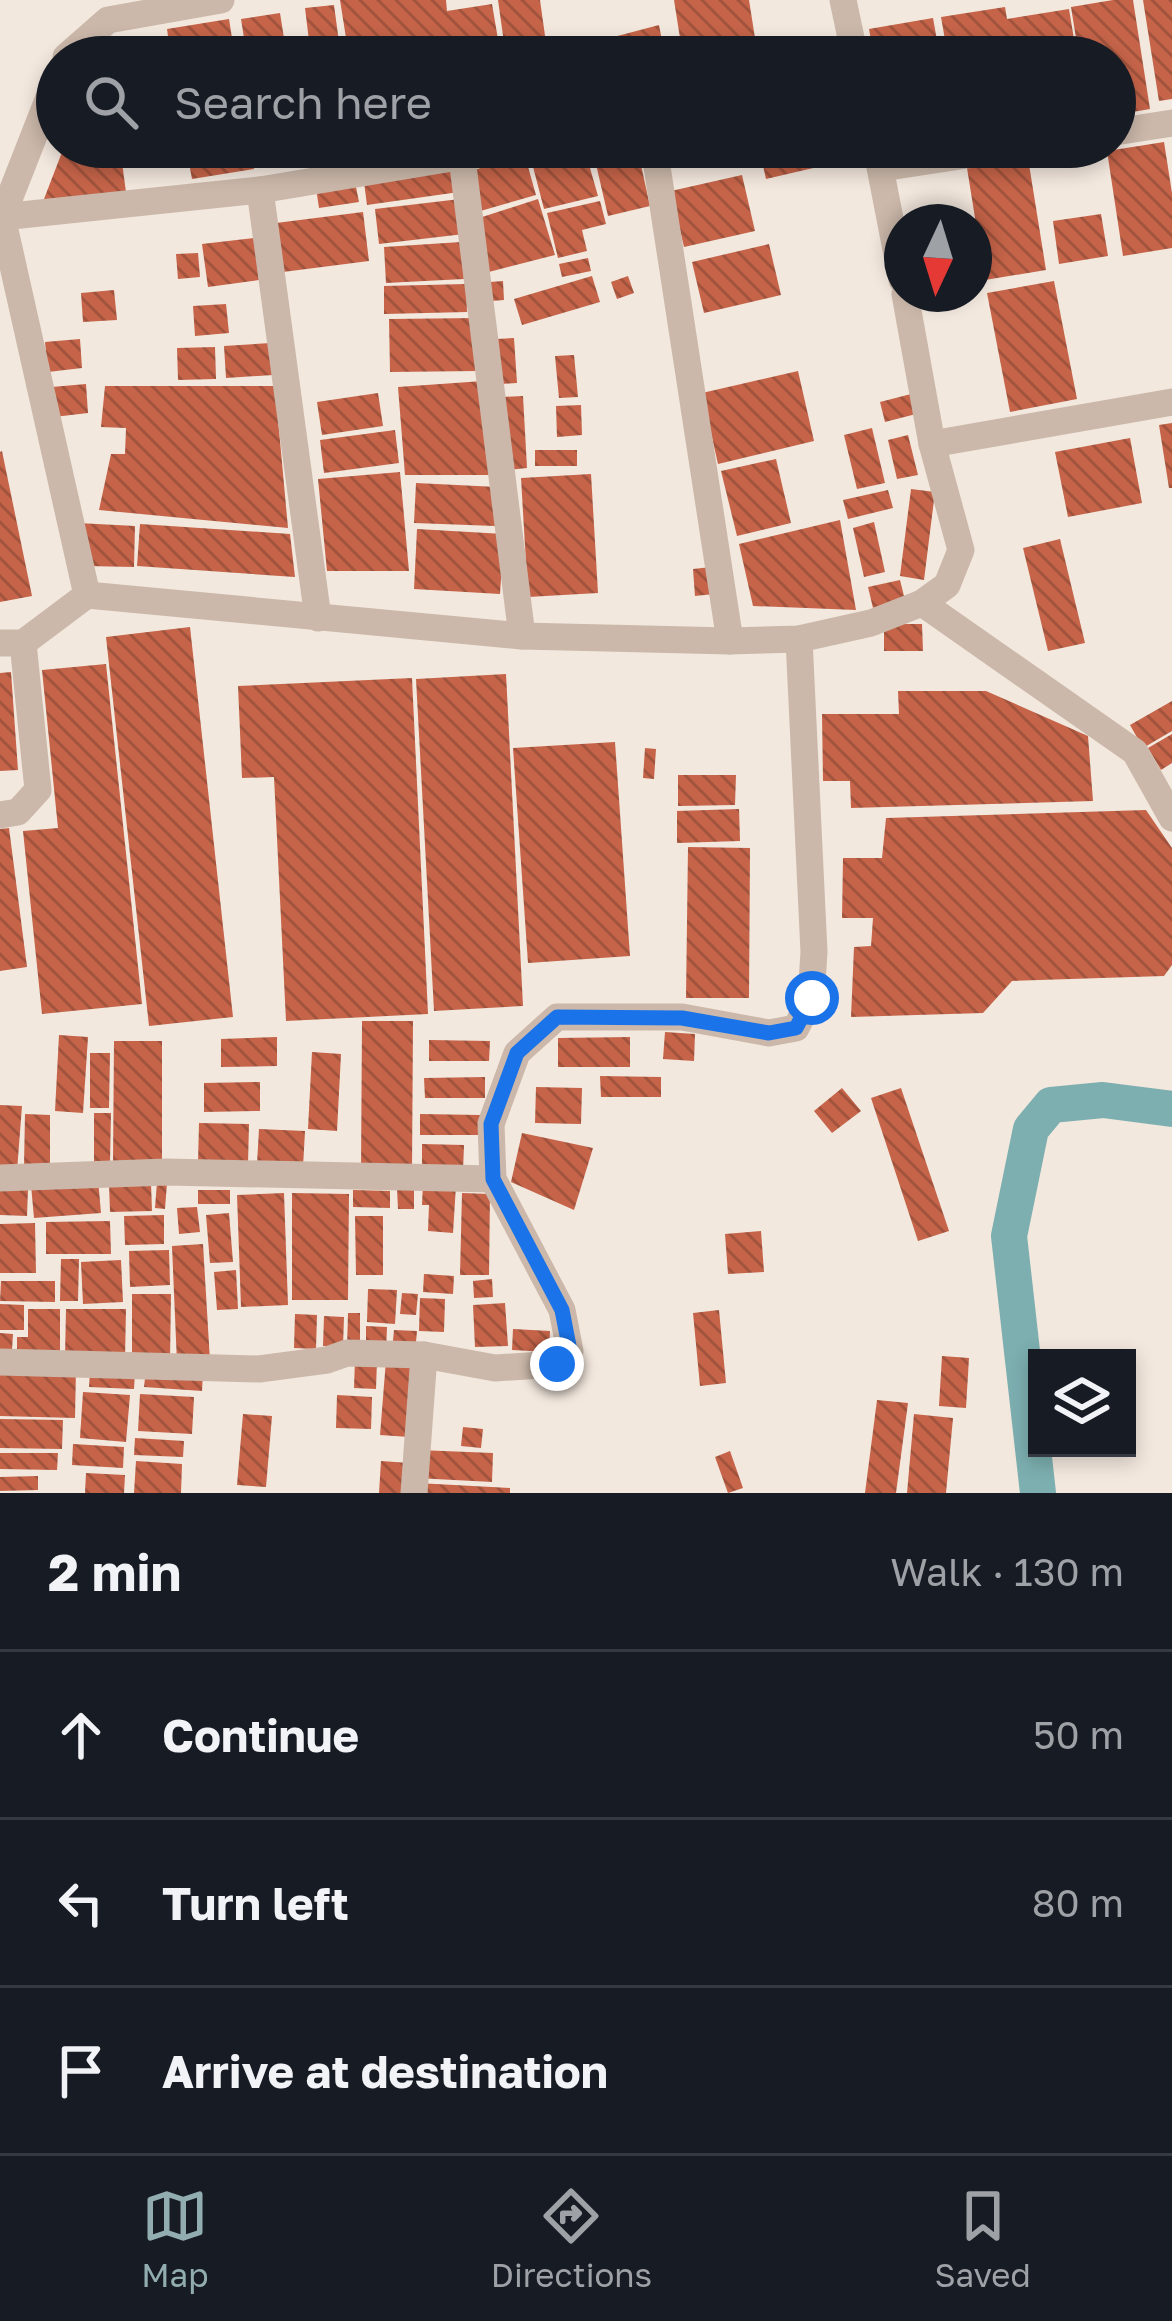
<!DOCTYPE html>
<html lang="en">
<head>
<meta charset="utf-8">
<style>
  :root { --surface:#171b24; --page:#20242c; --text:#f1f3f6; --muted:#9ea1a6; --line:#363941; --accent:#92adb0 }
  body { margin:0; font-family:"Golos Text",sans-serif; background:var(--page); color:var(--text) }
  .controls { position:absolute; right:36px; bottom:36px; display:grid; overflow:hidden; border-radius:0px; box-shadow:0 6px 18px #0003 }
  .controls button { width:108px; height:108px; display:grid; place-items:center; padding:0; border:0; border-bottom:3px solid var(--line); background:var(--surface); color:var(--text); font:60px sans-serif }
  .compass { position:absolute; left:884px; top:204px; width:108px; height:108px; border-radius:50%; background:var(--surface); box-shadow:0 6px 18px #0003; rotate:184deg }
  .stop { position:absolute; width:36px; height:36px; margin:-27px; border:9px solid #1a73e8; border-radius:50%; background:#fff }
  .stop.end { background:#1a73e8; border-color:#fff; box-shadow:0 3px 12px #0008 }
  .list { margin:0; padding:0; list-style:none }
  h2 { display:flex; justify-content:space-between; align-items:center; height:156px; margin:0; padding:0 48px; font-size:51px }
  h2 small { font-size:39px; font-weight:400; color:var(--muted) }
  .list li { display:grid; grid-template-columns:78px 1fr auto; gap:36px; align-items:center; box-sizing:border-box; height:168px; padding:0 48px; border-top:3px solid var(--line) }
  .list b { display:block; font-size:45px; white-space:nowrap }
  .list em { font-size:39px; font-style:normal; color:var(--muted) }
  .icon { flex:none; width:66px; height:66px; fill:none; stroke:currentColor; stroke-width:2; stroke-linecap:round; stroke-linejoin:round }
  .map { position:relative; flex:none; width:1172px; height:1493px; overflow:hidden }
  .search { position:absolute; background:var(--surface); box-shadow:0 6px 18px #0003; left:36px; right:36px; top:36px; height:132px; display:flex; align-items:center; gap:30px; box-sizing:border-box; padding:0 42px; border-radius:66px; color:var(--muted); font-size:45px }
  .sheet { height:660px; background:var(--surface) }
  nav { display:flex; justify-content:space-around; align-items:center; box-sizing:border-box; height:168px; border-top:3px solid var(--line); background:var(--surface); font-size:33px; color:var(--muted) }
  nav a { display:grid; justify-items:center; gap:6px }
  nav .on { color:var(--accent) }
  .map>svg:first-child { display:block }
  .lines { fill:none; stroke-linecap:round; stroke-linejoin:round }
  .canal { stroke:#7dafb0; stroke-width:36 }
  .building { fill:url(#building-back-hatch) }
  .minor { stroke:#cbb8aa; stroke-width:27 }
  .route { stroke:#1a73e8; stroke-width:15 }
</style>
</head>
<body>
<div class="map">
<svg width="1172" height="1493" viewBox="0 0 1172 1493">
  <defs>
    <pattern id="building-back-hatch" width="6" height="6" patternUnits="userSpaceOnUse" patternTransform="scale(3)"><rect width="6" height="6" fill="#c56449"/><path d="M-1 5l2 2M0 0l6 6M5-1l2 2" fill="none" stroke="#a1533d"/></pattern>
  </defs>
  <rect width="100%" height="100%" fill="#f3e8de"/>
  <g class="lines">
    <path class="canal" d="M 1038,1493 L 1009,1236 L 1031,1129 L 1051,1105 L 1103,1100 L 1172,1109"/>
  </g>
  <g class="building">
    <path d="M 340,0 L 446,0 L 447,11 L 492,4 L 501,57 L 409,57 L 407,49 L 349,57 Z"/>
    <path d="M 498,0 L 540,0 L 548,57 L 506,57 Z"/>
    <path d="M 674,0 L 749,0 L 758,57 L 683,57 Z"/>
    <path d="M 1113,0 L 1133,0 L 1150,109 L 1115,115 L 1115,57 L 1079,57 L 1071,7 Z"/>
    <path d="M 1143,0 L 1172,0 L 1172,99 L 1159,101 Z"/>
    <path d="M 334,5 L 341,57 L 311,57 L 305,8 Z"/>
    <path d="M 1005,7 L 1007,19 L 1069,9 L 1077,57 L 948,57 L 941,17 Z"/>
    <path d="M 280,13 L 287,57 L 247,57 L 241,19 Z"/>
    <path d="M 933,18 L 940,57 L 874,57 L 869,29 Z"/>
    <path d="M 229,19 L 235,57 L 171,57 L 167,29 Z"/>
    <path d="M 659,25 L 665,57 L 554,57 L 553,53 Z"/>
    <path d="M 1164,142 L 1172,193 L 1172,248 L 1123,256 L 1107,151 Z"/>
    <path d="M 64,147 L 120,147 L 127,200 L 39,212 Z"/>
    <path d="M 186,147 L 250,147 L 254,169 L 192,179 Z"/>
    <path d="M 312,147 L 358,147 L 359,160 L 314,165 Z"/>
    <path d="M 363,147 L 418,147 L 419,152 L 364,159 Z"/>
    <path d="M 577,147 L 584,147 L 598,196 L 544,209 L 531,159 Z"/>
    <path d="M 592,147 L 637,147 L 650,206 L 608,216 Z"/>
    <path d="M 759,147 L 863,147 L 865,156 L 766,179 Z"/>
    <path d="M 525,156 L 536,195 L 477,212 L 466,172 Z"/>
    <path d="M 1028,158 L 1046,270 L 985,280 L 967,168 Z"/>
    <path d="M 454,162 L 459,192 L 367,205 L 363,175 Z"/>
    <path d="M 742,175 L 755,231 L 684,247 L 671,191 Z"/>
    <path d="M 355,182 L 359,202 L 319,208 L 316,188 Z"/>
    <path d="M 460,199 L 464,234 L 379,244 L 375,209 Z"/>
    <path d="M 538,199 L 555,255 L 481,274 L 476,219 Z"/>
    <path d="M 600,201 L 606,224 L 582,230 L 587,251 L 558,258 L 547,213 Z"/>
    <path d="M 363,212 L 369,261 L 283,272 L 276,223 Z"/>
    <path d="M 1101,214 L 1108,256 L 1059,264 L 1053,221 Z"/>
    <path d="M 254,238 L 259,280 L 208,287 L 202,244 Z"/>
    <path d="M 461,242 L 464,279 L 386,283 L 384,247 Z"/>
    <path d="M 769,244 L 781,295 L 704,313 L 692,262 Z"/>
    <path d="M 198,253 L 200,277 L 178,279 L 176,254 Z"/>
    <path d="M 588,258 L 591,271 L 562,277 L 559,264 Z"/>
    <path d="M 592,276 L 600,302 L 522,325 L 514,299 Z"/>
    <path d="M 628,276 L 634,293 L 617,299 L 611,282 Z"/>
    <path d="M 503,281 L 504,300 L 491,301 L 490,282 Z"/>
    <path d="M 1054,281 L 1077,399 L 1010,412 L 987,293 Z"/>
    <path d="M 466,284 L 467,312 L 384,314 L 384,286 Z"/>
    <path d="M 114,290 L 117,320 L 83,322 L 81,293 Z"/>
    <path d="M 226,304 L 229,333 L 195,336 L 193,306 Z"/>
    <path d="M 477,318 L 478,371 L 390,372 L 389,319 Z"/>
    <path d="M 514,338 L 517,383 L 499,384 L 497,339 Z"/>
    <path d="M 80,339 L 82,368 L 48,372 L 45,342 Z"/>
    <path d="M 271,343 L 273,375 L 226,378 L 224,346 Z"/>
    <path d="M 215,347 L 216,379 L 178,380 L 177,348 Z"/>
    <path d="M 574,355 L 578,397 L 559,398 L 555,356 Z"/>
    <path d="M 798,371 L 814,441 L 718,464 L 702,393 Z"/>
    <path d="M 483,381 L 490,475 L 405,475 L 398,387 Z"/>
    <path d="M 86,384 L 88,413 L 54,417 L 52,387 Z"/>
    <path d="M 105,386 L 275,386 L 288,528 L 99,510 L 111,454 L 125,454 L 126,428 L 101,427 Z"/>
    <path d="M 378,393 L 383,426 L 322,435 L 317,402 Z"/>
    <path d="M 911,394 L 916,414 L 885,422 L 880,402 Z"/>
    <path d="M 523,396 L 527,468 L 507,470 L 502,397 Z"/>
    <path d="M 581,405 L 582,435 L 557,437 L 556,406 Z"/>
    <path d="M 1172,423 L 1172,488 L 1169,488 L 1159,425 Z"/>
    <path d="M 872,428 L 885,483 L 857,489 L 844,435 Z"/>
    <path d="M 395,430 L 399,463 L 324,473 L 320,440 Z"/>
    <path d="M 908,435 L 918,475 L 897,479 L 888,440 Z"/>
    <path d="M 1130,438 L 1142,503 L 1068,517 L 1055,452 Z"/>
    <rect x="535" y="450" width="42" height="16"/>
    <path d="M 2,451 L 32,596 L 0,602 L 0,452 Z"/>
    <path d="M 776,459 L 791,523 L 737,536 L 721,471 Z"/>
    <path d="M 400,472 L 409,571 L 327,571 L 318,479 Z"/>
    <path d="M 591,474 L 598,593 L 528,597 L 521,478 Z"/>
    <path d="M 416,483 L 497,487 L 495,526 L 414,523 Z"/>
    <path d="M 911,489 L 935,492 L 924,580 L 900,576 Z"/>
    <path d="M 888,490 L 893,508 L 848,519 L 843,500 Z"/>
    <path d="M 840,520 L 856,610 L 753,606 L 739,544 Z"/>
    <path d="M 874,522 L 885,572 L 864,577 L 853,528 Z"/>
    <path d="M 78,523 L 135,526 L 134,567 L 86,566 Z"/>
    <path d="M 140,524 L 290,534 L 295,577 L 137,566 Z"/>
    <path d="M 417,529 L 504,534 L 500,594 L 414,589 Z"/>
    <path d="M 1060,539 L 1085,643 L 1048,651 L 1023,548 Z"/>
    <path d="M 711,567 L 714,594 L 695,596 L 693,569 Z"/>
    <path d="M 900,580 L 905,600 L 873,608 L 868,587 Z"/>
    <path d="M 884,624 L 922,624 L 923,651 L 884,651 Z"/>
    <path d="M 190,627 L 233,1017 L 149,1026 L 106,637 Z"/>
    <path d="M 106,664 L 142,1004 L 42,1014 L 23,831 L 58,828 L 42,670 Z"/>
    <path d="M 11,672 L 18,770 L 0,771 L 0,673 Z"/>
    <path d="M 506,674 L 523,1006 L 434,1011 L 416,679 Z"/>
    <path d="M 412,678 L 428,1014 L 286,1021 L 274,777 L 242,778 L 238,686 Z"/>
    <path d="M 898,691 L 986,691 L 1088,736 L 1093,801 L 851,808 L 850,781 L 823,781 L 822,714 L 899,714 Z"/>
    <path d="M 1172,701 L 1172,731 L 1143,748 L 1130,725 Z"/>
    <path d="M 1172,734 L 1172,763 L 1161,770 L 1148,748 Z"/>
    <path d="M 615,742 L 630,956 L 528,963 L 513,748 Z"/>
    <path d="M 645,748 L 656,749 L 654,779 L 643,778 Z"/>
    <path d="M 678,775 L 736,775 L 735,805 L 678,806 Z"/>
    <path d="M 739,809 L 740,841 L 677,843 L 677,811 Z"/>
    <path d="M 1146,810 L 1172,848 L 1172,965 L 1164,976 L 1012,981 L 983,1013 L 851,1017 L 854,947 L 871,946 L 873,918 L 842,918 L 843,858 L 882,858 L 886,818 Z"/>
    <path d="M 9,828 L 27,967 L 0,971 L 0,829 Z"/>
    <path d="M 688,847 L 750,848 L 749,998 L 686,998 Z"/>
    <path d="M 362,1021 L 413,1021 L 412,1172 L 361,1172 Z"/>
    <path d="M 665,1032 L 695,1034 L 694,1061 L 663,1059 Z"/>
    <path d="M 59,1035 L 88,1037 L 83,1113 L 55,1111 Z"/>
    <path d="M 277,1037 L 277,1066 L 221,1067 L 221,1039 Z"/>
    <path d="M 630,1037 L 630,1067 L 558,1067 L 558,1038 Z"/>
    <path d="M 429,1040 L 490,1041 L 489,1061 L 429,1061 Z"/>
    <path d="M 114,1041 L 162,1041 L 162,1163 L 113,1163 Z"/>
    <path d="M 312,1052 L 341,1054 L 337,1131 L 308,1129 Z"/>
    <path d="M 90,1053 L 110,1053 L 109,1108 L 90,1108 Z"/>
    <path d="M 600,1076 L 661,1077 L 661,1097 L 601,1097 Z"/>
    <path d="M 485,1077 L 485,1098 L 425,1098 L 424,1078 Z"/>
    <path d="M 260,1082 L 260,1111 L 204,1112 L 204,1083 Z"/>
    <path d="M 536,1087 L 582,1088 L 581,1124 L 535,1123 Z"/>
    <path d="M 842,1088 L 861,1111 L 832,1133 L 814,1111 Z"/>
    <path d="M 901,1088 L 949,1231 L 918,1241 L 871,1098 Z"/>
    <path d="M 0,1105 L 22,1106 L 17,1171 L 0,1169 Z"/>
    <path d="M 94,1113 L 111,1113 L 110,1162 L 94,1162 Z"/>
    <path d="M 25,1114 L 50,1115 L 50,1167 L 24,1166 Z"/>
    <path d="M 420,1114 L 481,1115 L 481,1135 L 420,1135 Z"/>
    <path d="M 199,1123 L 249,1124 L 248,1164 L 198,1163 Z"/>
    <path d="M 259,1129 L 305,1131 L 303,1167 L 257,1164 Z"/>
    <path d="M 522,1133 L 593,1148 L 574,1210 L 511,1182 Z"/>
    <path d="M 422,1144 L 464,1145 L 463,1171 L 422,1170 Z"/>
    <path d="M 98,1179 L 101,1213 L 34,1218 L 31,1185 Z"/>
    <path d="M 157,1182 L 167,1183 L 165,1209 L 155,1208 Z"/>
    <path d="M 151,1183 L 152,1211 L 110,1212 L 109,1184 Z"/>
    <path d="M 423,1183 L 456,1185 L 453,1233 L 428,1231 L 429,1205 L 422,1205 Z"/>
    <path d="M 0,1188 L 28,1189 L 27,1216 L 0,1215 Z"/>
    <path d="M 397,1189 L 414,1189 L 414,1209 L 398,1209 Z"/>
    <rect x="198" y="1190" width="32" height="14"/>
    <path d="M 353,1190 L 390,1191 L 390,1208 L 353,1207 Z"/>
    <path d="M 284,1193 L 288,1305 L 241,1307 L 237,1195 Z"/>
    <path d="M 292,1193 L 349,1194 L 348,1300 L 292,1300 Z"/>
    <path d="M 462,1193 L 490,1194 L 489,1275 L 460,1275 Z"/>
    <path d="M 197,1207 L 200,1232 L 179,1234 L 177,1208 Z"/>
    <path d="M 229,1213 L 233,1262 L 210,1263 L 206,1215 Z"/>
    <path d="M 164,1215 L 164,1244 L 125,1245 L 124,1216 Z"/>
    <path d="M 355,1216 L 383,1216 L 383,1275 L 356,1275 Z"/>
    <path d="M 110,1221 L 111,1254 L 46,1254 L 46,1222 Z"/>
    <path d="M 35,1223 L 36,1273 L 0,1273 L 0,1224 Z"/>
    <path d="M 761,1231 L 764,1272 L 728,1274 L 725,1234 Z"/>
    <path d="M 203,1244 L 210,1361 L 177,1363 L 172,1246 Z"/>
    <path d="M 169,1250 L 170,1285 L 130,1287 L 129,1251 Z"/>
    <path d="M 61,1259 L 79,1259 L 78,1301 L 60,1301 Z"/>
    <path d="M 121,1260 L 123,1302 L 83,1304 L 81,1262 Z"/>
    <path d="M 236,1270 L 238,1309 L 217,1310 L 214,1272 Z"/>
    <path d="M 424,1274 L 454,1276 L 453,1294 L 423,1292 Z"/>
    <path d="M 492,1279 L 493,1297 L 474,1298 L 473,1281 Z"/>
    <path d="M 1,1281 L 55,1281 L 55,1302 L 0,1301 Z"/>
    <path d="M 368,1289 L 397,1290 L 395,1324 L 367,1322 Z"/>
    <path d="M 402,1293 L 418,1294 L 416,1315 L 400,1314 Z"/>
    <path d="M 132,1294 L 171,1294 L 170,1360 L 132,1359 Z"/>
    <path d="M 420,1298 L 445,1299 L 444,1332 L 419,1331 Z"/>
    <path d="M 505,1303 L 508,1346 L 475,1347 L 473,1305 Z"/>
    <path d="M 0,1304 L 24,1305 L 24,1330 L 0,1330 Z"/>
    <path d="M 28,1309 L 60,1309 L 60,1352 L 17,1352 L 17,1337 L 28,1337 Z"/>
    <path d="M 66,1309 L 126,1309 L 125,1358 L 65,1357 Z"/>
    <path d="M 719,1310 L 726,1383 L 700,1386 L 693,1313 Z"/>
    <path d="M 348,1313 L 360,1313 L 360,1348 L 347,1348 Z"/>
    <path d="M 295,1314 L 317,1315 L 316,1349 L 294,1348 Z"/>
    <path d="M 324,1316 L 344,1317 L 343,1347 L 323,1346 Z"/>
    <path d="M 366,1326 L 387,1327 L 386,1352 L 366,1351 Z"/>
    <path d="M 513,1329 L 550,1331 L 549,1352 L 512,1350 Z"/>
    <path d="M 394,1330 L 417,1331 L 415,1353 L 392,1351 Z"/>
    <path d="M 0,1333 L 13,1334 L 12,1350 L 0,1350 Z"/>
    <path d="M 942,1356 L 969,1358 L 966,1408 L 939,1406 Z"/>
    <path d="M 355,1359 L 377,1360 L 376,1389 L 354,1388 Z"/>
    <path d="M 386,1360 L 415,1363 L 409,1437 L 380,1435 Z"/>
    <path d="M 0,1366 L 76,1368 L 75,1418 L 0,1416 Z"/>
    <path d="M 146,1369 L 203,1373 L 202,1391 L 144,1387 Z"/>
    <path d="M 90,1370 L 135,1372 L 134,1389 L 89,1387 Z"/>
    <path d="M 83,1392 L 130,1395 L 126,1442 L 80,1438 Z"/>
    <path d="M 140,1394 L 194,1397 L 192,1434 L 138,1431 Z"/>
    <path d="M 337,1395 L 372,1397 L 371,1429 L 336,1428 Z"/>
    <path d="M 877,1400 L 908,1403 L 896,1493 L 865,1493 Z"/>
    <path d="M 243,1414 L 272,1416 L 266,1487 L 237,1485 Z"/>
    <path d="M 914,1414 L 953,1418 L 946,1493 L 907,1493 Z"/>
    <path d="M 0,1419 L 63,1420 L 62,1449 L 0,1448 Z"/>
    <path d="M 463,1427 L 483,1429 L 481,1448 L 461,1446 Z"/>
    <path d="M 135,1438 L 184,1441 L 183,1457 L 134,1455 Z"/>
    <path d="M 73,1444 L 124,1447 L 123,1468 L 72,1465 Z"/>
    <path d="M 418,1450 L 493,1453 L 492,1482 L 416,1478 Z"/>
    <path d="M 730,1451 L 743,1488 L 728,1493 L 715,1457 Z"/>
    <path d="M 0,1453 L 58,1453 L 57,1470 L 0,1469 Z"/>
    <path d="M 136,1461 L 182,1464 L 181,1493 L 134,1493 Z"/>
    <path d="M 381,1461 L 409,1463 L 406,1493 L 379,1493 Z"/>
    <path d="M 86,1473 L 125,1475 L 124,1493 L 85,1493 Z"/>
    <path d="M 38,1476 L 38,1490 L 0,1491 L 0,1477 Z"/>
    <path d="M 417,1483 L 510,1488 L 510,1493 L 416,1493 Z"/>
  </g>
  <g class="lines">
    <g class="minor">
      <path d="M 843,0 L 855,57"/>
      <path d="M 66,57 L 108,20 L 221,0"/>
      <path d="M 1115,132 L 1172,123"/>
      <path d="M 654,147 L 730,641"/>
      <path d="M 876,147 L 902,280"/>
      <path d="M 462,158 L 522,636"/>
      <path d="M 882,168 L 1018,147"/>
      <path d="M 260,190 L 518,147"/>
      <path d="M 2,217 L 260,190 L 318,618"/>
      <path d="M 905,294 L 932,444"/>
      <path d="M 87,595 L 522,636 L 730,641 L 799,639 L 871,623 L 922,603 L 947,585 L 961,550 L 932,444 L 1172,402"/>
      <path d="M 922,603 L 1135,752 L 1172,818"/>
      <path d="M 0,643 L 23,643 L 87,595 L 2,217 L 57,77"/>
      <path d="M 0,815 L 18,812 L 38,790 L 23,643"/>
      <path d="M 0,1178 L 167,1172 L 493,1179"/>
      <path d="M 0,1362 L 259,1369 L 327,1360 L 347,1353 L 424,1355"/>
      <path d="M 414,1493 L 424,1355 L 495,1368 L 557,1364 L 570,1351 L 562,1310 L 493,1179 L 491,1124 L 517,1053 L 557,1017 L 682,1017 L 769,1033 L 796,1028 L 811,998 L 814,952 L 799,639"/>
    </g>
  </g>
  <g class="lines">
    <path class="route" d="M 557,1364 L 570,1351 L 562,1310 L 493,1179 L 491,1124 L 517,1053 L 557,1017 L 682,1018 L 769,1033 L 796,1028 L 812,998"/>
  </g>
</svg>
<div class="controls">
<button><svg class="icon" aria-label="layers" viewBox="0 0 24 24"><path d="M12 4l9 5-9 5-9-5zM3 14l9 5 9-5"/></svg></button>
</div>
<svg class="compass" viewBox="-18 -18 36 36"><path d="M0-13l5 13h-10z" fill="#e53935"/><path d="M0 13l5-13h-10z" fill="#9ea1a6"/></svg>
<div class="stop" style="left:812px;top:998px"></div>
<div class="stop end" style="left:557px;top:1364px"></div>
<div class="search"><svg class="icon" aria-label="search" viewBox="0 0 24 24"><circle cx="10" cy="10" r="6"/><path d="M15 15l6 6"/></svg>Search here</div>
</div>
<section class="sheet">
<h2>2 min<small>Walk · 130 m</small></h2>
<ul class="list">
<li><svg class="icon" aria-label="ahead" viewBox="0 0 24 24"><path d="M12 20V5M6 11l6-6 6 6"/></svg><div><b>Continue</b></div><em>50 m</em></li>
<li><svg class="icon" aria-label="left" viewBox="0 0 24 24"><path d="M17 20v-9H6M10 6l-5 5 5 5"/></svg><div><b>Turn left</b></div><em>80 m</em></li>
<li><svg class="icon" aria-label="arrive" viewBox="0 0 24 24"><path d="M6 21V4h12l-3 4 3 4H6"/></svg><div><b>Arrive at destination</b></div></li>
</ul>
</section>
<nav>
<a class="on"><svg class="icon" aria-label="map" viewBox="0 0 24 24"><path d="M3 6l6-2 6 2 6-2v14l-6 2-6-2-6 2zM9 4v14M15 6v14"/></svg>Map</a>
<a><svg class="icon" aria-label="directions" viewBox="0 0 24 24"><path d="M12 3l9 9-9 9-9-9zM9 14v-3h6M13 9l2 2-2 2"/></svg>Directions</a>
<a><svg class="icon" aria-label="saved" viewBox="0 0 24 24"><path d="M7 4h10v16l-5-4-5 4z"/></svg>Saved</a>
</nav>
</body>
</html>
